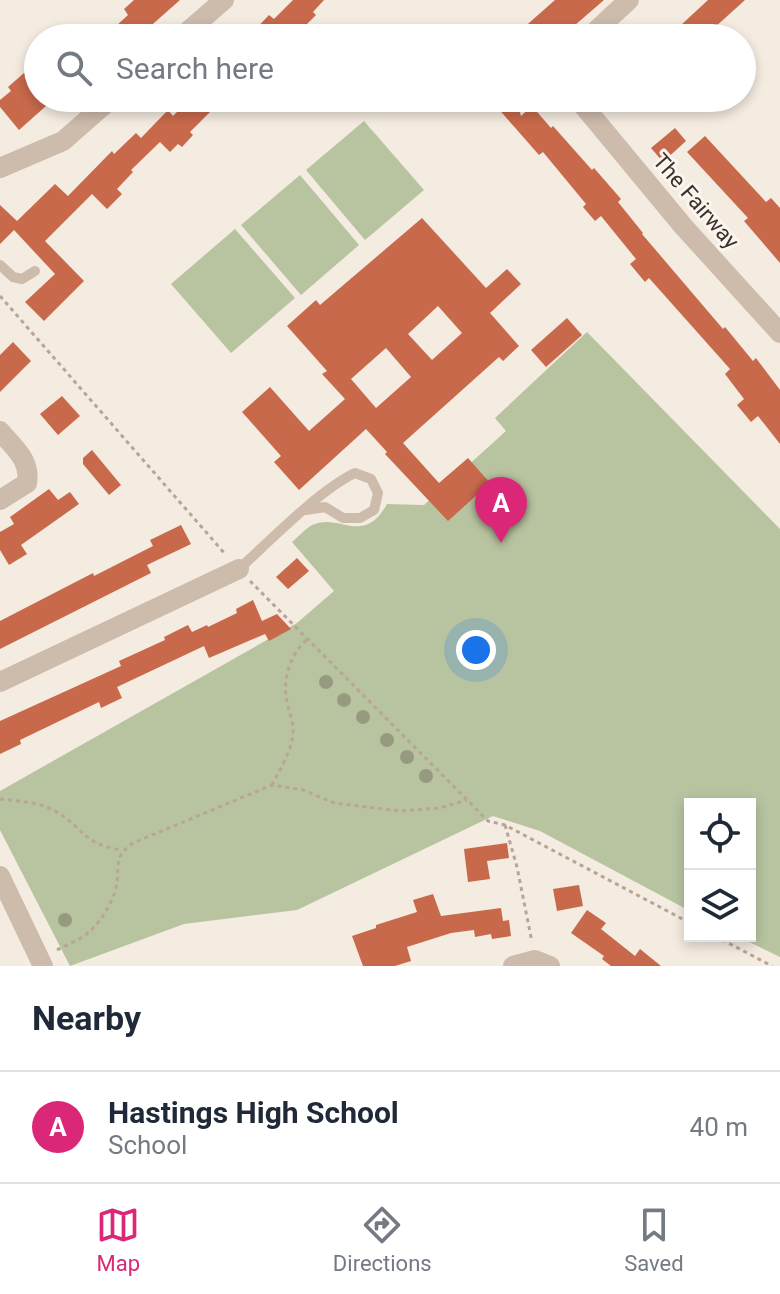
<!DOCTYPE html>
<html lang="en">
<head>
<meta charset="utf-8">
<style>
  :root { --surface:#fff; --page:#f6f6f7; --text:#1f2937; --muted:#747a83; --line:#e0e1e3; --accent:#db2777 }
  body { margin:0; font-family:Roboto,sans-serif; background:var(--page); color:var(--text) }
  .controls { position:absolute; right:24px; bottom:24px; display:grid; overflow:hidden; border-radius:0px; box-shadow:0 4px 12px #0003 }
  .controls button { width:72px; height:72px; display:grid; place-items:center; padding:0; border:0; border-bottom:2px solid var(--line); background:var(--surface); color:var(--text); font:40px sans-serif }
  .you { position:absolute; left:476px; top:650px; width:28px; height:28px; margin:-20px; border:6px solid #fff; border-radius:50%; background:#1a73e8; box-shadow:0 0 0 12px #1a73e833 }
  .badge { display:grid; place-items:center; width:52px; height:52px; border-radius:50%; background:var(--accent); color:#fff; font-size:26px; font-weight:700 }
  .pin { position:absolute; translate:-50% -66px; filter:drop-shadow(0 2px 4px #0008) }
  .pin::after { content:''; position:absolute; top:42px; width:28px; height:24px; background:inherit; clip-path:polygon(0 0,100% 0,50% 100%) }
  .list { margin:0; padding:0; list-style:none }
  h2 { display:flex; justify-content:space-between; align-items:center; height:104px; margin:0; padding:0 32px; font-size:34px }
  h2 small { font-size:26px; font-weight:400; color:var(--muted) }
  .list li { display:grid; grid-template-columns:52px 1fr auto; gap:24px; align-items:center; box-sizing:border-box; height:112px; padding:0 32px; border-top:2px solid var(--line) }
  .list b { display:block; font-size:30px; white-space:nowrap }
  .list p { margin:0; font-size:26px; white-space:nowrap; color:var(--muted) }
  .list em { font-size:26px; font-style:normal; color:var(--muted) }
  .icon { flex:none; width:44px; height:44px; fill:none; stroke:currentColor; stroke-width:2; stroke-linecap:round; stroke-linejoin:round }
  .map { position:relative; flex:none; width:780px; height:966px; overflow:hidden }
  .search { position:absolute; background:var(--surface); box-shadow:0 4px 12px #0003; left:24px; right:24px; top:24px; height:88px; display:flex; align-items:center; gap:20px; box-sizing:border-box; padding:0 28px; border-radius:44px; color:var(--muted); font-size:30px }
  .sheet { height:216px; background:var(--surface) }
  nav { display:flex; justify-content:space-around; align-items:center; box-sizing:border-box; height:112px; border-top:2px solid var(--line); background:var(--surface); font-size:22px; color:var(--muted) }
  nav a { display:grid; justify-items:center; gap:4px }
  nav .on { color:var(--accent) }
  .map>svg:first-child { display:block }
  .green { fill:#b8c4a0 }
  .building { fill:#c8694b; fill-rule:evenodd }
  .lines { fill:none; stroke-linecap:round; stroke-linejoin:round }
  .path { stroke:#b9a596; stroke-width:3; stroke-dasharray:4 4; stroke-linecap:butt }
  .lane { stroke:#cdbbac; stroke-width:10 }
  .street { stroke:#cdbbac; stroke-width:20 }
  .tree { fill:#969b7f }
  .labels { text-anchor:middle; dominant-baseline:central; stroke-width:6; stroke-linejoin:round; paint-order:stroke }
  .street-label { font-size:22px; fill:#3b302b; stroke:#fbf5ee }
</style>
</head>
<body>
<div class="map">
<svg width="780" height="966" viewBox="0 0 780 966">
  <rect width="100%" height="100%" fill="#f4ebe1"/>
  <g class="green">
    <path d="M 364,121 L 424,190 L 365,240 L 306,170 Z"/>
    <path d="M 300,175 L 359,245 L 301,295 L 241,225 Z"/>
    <path d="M 235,229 L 295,298 L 231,353 L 171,284 Z"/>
    <path d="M 587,332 L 780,529 L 780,957 L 737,936 L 750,936 L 750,804 L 690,804 L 690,911 L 540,831 L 493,816 L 297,910 L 184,924 L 70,966 L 0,830 L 0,791 L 297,623 L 334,591 L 292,542 C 298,537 305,529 312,525 C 340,512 363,547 387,504 L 424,505 L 506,431 L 495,418 Z"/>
  </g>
  <g class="building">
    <path d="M 134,0 L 180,0 L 137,38 L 103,38 L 128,15 L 124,9 Z"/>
    <path d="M 293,0 L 324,0 L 313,12 L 316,15 L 297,34 L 293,30 L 285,38 L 247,38 L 269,15 L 274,19 Z"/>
    <path d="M 555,0 L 604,0 L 560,38 L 512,38 Z"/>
    <path d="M 708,0 L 745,0 L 703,38 L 667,38 Z"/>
    <path d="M 24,73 L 38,89 L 38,98 L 55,98 L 19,130 L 0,107 L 0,100 L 11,91 L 8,87 Z"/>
    <path d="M 191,98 L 224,98 L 190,132 L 193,135 L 182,147 L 178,144 L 170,152 L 160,142 L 131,170 L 133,172 L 117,189 L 122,194 L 107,209 L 92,194 L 45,241 L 84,281 L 44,321 L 25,302 L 55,274 L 14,230 L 0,244 L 0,205 L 17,221 L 55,184 L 68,196 L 112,151 L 114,154 L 136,133 L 141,138 L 168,110 L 173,116 Z"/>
    <path d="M 489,98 L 516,98 L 521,116 L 532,106 L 551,128 L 553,126 L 592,170 L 594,168 L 621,199 L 618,202 L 643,233 L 642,234 L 723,329 L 725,327 L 753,361 L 756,358 L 780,390 L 780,444 L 758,416 L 751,422 L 737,405 L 744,399 L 725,374 L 730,369 L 649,278 L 645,282 L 630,264 L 636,259 L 601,216 L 595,221 L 583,207 L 586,204 L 543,152 L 539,155 Z"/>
    <path d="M 675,128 L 686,141 L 663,162 L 651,148 Z"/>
    <path d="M 705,136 L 766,202 L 771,198 L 780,208 L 780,263 L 744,221 L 748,218 L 687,152 Z"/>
    <path d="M 422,218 L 486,288 L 507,269 L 521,284 L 490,313 L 519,346 L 503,361 L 499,357 L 403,443 L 439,483 L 468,458 L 490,483 L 448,521 L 385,454 L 387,452 L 366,429 L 299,490 L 274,462 L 281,456 L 242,412 L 270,387 L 309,431 L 345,399 L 322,374 L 327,371 L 287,326 L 316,300 L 320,305 ZM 438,306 L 462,333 L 432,360 L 408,334 ZM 386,348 L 411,377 L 376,408 L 351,379 Z"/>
    <path d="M 567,318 L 582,335 L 546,367 L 531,350 Z"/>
    <path d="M 13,342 L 31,361 L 0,392 L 0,355 Z"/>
    <path d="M 62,396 L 80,416 L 58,435 L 40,414 Z"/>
    <path d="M 92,450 L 121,485 L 109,495 L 83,464 L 83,458 Z"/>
    <path d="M 49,489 L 58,500 L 70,492 L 79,504 L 21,545 L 27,554 L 9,565 L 0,550 L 0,532 L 14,524 L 10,517 Z"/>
    <path d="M 181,525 L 191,544 L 147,565 L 151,573 L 0,649 L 0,621 L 93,573 L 94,576 L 153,546 L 150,540 Z"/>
    <path d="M 297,558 L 309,571 L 288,589 L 276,577 Z"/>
    <path d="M 253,600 L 262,621 L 277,614 L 291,629 L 269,641 L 265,634 L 209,658 L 204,646 L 117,687 L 122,698 L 101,708 L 99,702 L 20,740 L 21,744 L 0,754 L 0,721 L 121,666 L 119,661 L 165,640 L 164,637 L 188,625 L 192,632 L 207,625 L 208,627 L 237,613 L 236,609 Z"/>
    <path d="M 507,843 L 509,858 L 487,861 L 490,879 L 468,882 L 464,849 Z"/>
    <path d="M 579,885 L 583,906 L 557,911 L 553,889 Z"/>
    <path d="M 433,894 L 441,916 L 501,908 L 503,921 L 509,920 L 511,936 L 492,939 L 491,934 L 475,937 L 474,930 L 451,933 L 407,947 L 411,961 L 395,966 L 363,966 L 352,936 L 376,928 L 376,925 L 417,912 L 413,900 Z"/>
    <path d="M 587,910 L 606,923 L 601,929 L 635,956 L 640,949 L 661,966 L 611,966 L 602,959 L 604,956 L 571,933 Z"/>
  </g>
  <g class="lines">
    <g class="path">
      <path d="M 0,296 L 226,555"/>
      <path d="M 250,581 L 488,821 L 505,825 L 690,923"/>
      <path d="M 272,785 C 280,769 292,751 293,733 C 294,722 289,712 287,702 C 282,680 290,653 308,639"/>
      <path d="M 0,799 C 18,801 40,802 57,812 C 85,829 82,844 122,850"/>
      <path d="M 505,825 L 517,867 L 532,942"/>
      <path d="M 715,936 L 772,966"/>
      <path d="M 57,950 C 68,944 82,939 90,931 C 102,921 116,897 117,881 C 119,862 115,856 133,843 L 272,785 L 303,790 L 334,803 L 400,811 L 440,808 L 467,800"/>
    </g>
    <g class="lane">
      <path d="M 0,265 L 13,277 L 22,279 L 35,271"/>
      <path d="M 239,569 C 270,541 319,490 355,473 L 371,479 L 378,493 L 374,510 L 360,518 L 343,518 L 325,507 L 306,510"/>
    </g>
    <g class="street">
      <path d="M 180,38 L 224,0"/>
      <path d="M 588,38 L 629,0"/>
      <path d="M 577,98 L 683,226 L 780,333"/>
      <path d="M 0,168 L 63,141 L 112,98"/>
      <path d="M 0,431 C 14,448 31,460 27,483 L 0,500"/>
      <path d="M 0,682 L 239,569"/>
      <path d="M 0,876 L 43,966"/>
      <path d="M 513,966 L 535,960 L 550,966"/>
    </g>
  </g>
  <g class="tree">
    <circle cx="326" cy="682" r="7"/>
    <circle cx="344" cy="700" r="7"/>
    <circle cx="363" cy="717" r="7"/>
    <circle cx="387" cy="740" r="7"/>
    <circle cx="407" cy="757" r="7"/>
    <circle cx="426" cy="776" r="7"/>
    <circle cx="65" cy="920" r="7"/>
  </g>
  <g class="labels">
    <g class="street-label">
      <text transform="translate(696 201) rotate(49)">The Fairway</text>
    </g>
  </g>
</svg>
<div class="controls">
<button><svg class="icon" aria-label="locate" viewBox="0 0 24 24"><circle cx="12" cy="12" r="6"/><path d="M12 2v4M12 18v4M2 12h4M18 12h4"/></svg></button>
<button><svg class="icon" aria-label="layers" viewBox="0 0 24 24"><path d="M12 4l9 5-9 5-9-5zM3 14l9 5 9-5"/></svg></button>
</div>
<div class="you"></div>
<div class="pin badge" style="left:501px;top:543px">A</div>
<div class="search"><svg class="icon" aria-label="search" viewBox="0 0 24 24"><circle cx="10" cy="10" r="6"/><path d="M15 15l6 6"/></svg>Search here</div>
</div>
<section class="sheet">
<h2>Nearby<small></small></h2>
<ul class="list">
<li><span class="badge">A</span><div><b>Hastings High School</b><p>School</p></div><em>40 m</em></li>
</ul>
</section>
<nav>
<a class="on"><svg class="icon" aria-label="map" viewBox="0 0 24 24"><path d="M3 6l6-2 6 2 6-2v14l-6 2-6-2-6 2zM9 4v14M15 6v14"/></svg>Map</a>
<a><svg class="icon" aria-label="directions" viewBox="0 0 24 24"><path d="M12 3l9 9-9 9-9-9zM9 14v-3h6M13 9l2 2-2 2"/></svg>Directions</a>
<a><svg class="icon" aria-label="saved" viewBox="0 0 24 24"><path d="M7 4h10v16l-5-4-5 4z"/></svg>Saved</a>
</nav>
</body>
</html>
